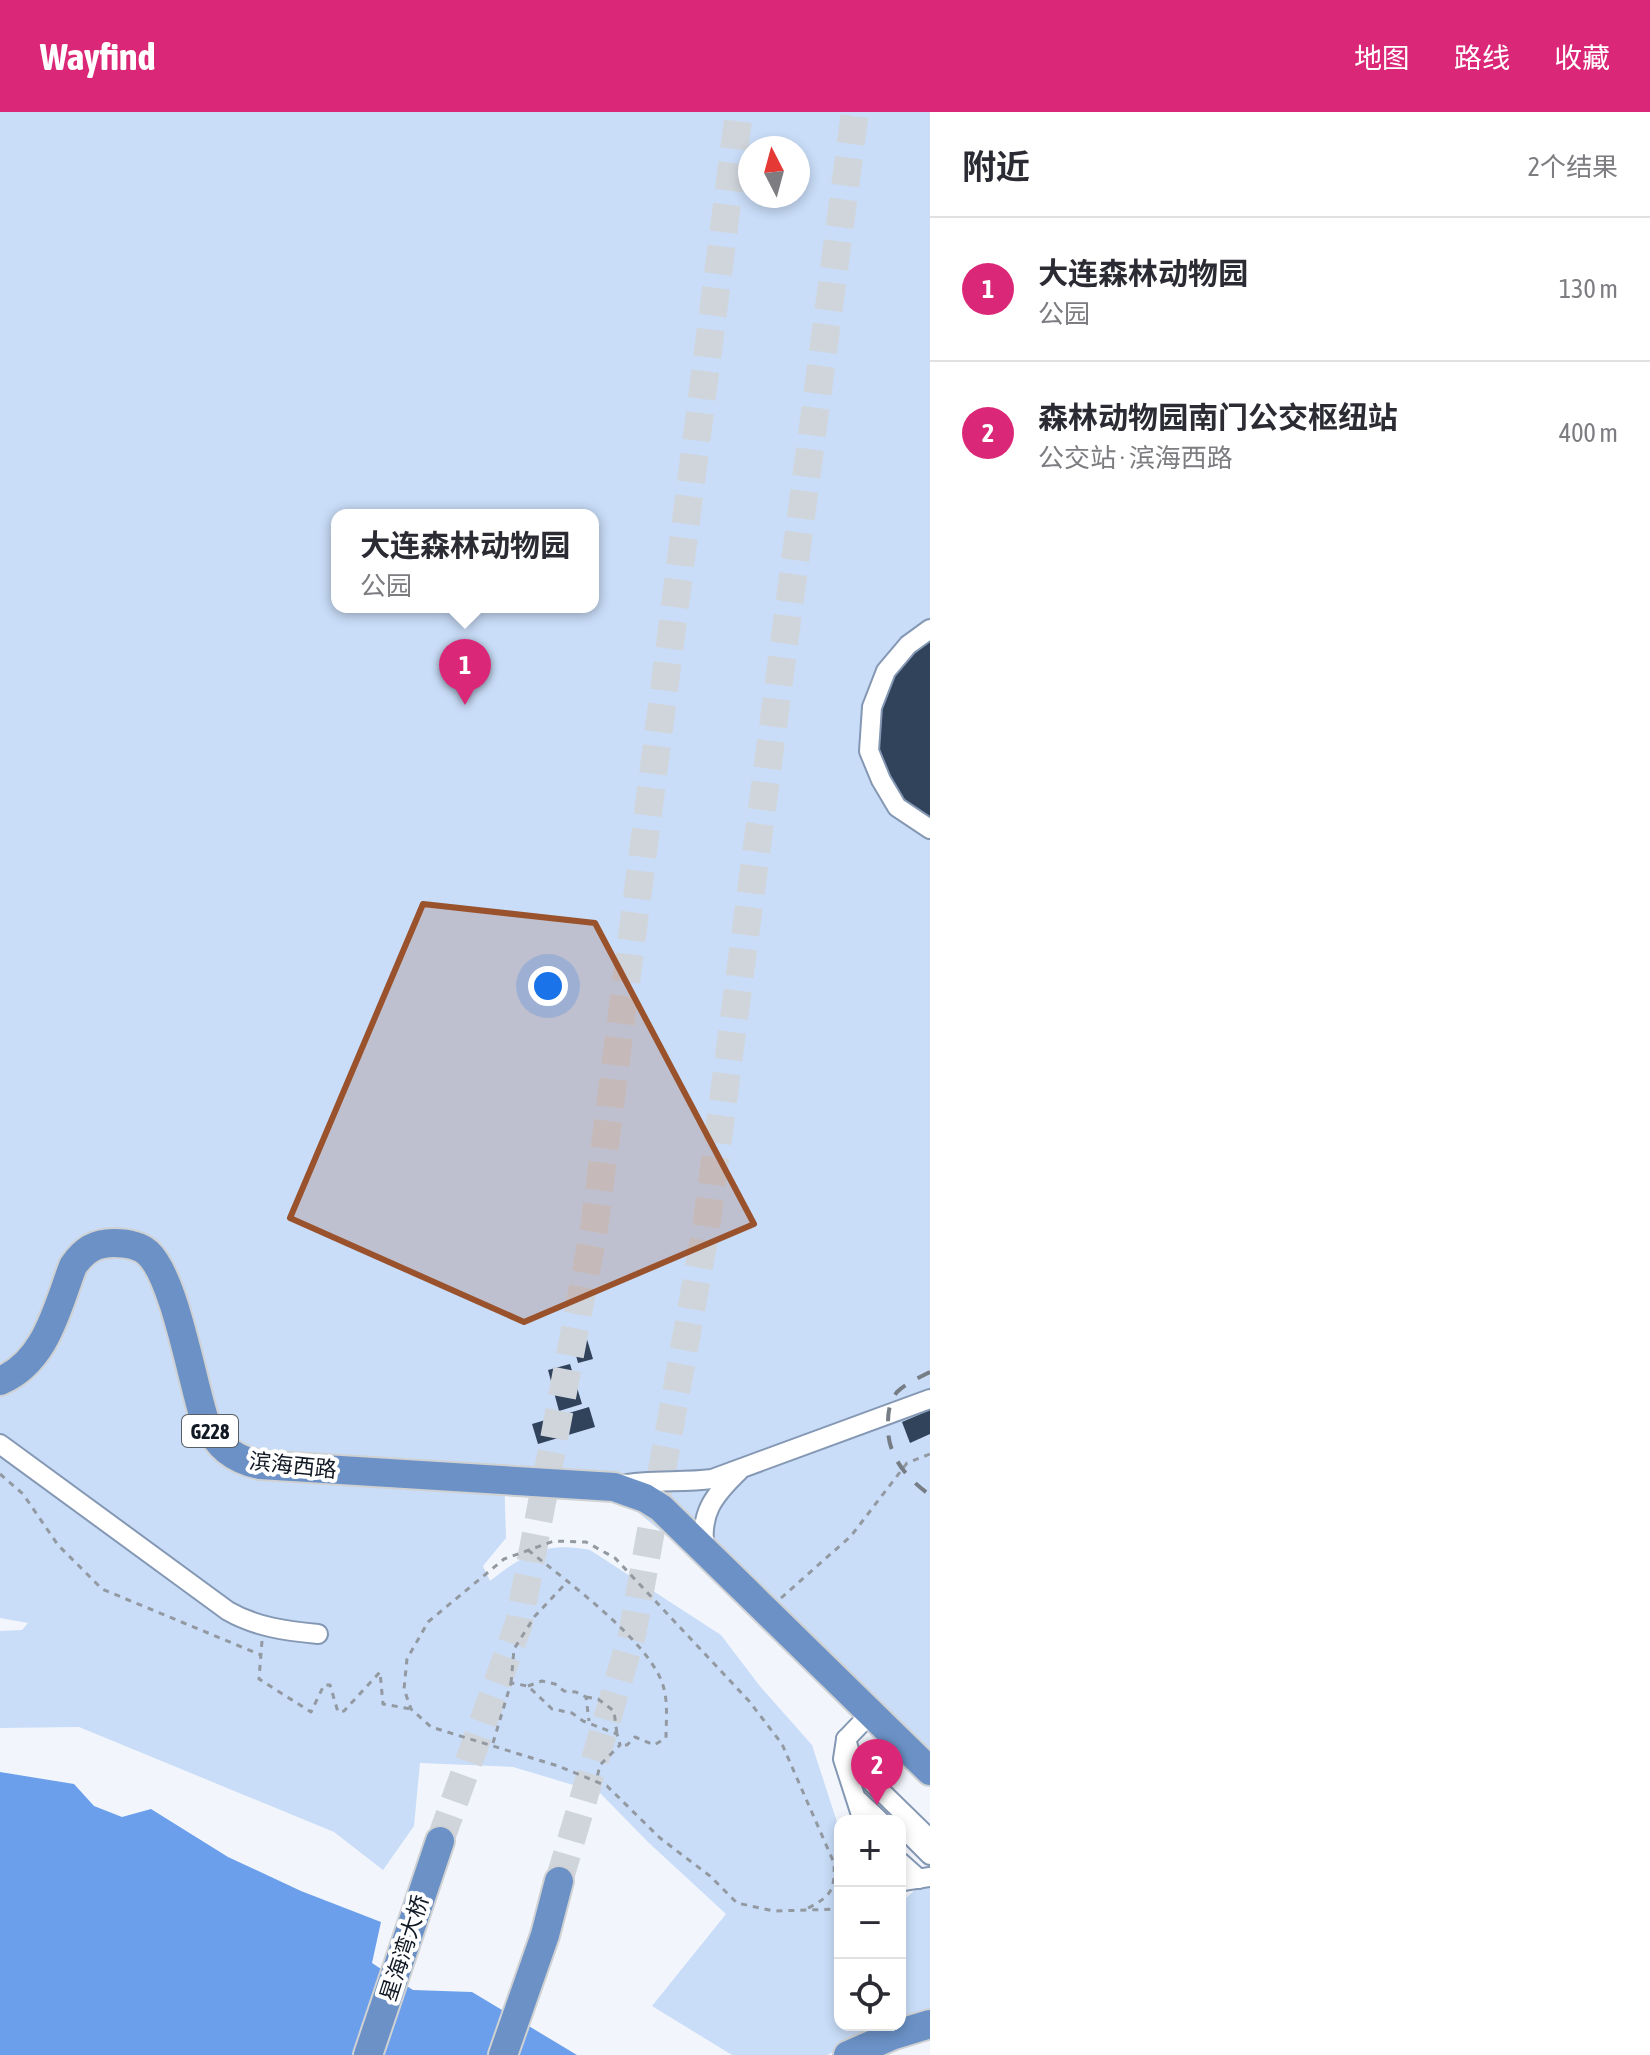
<!DOCTYPE html>
<html lang="zh">
<head>
<meta charset="utf-8">
<style>
  :root { --surface:#fff; --page:#f2f2f3; --text:#2b2b33; --muted:#7c7c81; --line:#e1e1e2; --accent:#db2777 }
  body { margin:0; font-family:"Asap Condensed","Noto Sans SC",sans-serif; background:var(--page); color:var(--text) }
  .controls { position:absolute; right:24px; bottom:24px; display:grid; overflow:hidden; border-radius:16px; box-shadow:0 4px 12px #0003 }
  .controls button { width:72px; height:72px; display:grid; place-items:center; padding:0; border:0; border-bottom:2px solid var(--line); background:var(--surface); color:var(--text); font:40px sans-serif }
  .compass { position:absolute; left:738px; top:24px; width:72px; height:72px; border-radius:50%; background:var(--surface); box-shadow:0 4px 12px #0003; rotate:354deg }
  .you { position:absolute; left:548px; top:874px; width:28px; height:28px; margin:-20px; border:6px solid #fff; border-radius:50%; background:#1a73e8; box-shadow:0 0 0 12px #1a73e833 }
  .badge { display:grid; place-items:center; width:52px; height:52px; border-radius:50%; background:var(--accent); color:#fff; font-size:26px; font-weight:700 }
  .pin { position:absolute; translate:-50% -66px; filter:drop-shadow(0 2px 4px #0008) }
  .pin::after { content:''; position:absolute; top:42px; width:28px; height:24px; background:inherit; clip-path:polygon(0 0,100% 0,50% 100%) }
  .popup { position:absolute; left:331px; top:397px; width:268px; height:104px; box-sizing:border-box; display:grid; place-content:center; border-radius:16px; background:var(--surface); filter:drop-shadow(0 2px 6px #0005); font-size:26px; white-space:nowrap; color:var(--muted) }
  .popup b { font-size:30px; color:var(--text) }
  .popup::after { content:''; position:absolute; left:50%; top:100%; margin-left:-16px; border:16px solid transparent; border-top-color:var(--surface) }
  .list { margin:0; padding:0; list-style:none }
  h2 { display:flex; justify-content:space-between; align-items:center; height:104px; margin:0; padding:0 32px; font-size:34px }
  h2 small { font-size:26px; font-weight:400; color:var(--muted) }
  .list li { display:grid; grid-template-columns:52px 1fr auto; gap:24px; align-items:center; box-sizing:border-box; height:144px; padding:0 32px; border-top:2px solid var(--line) }
  .list b { display:block; font-size:30px; white-space:nowrap }
  .list p { margin:0; font-size:26px; white-space:nowrap; color:var(--muted) }
  .list em { font-size:26px; font-style:normal; color:var(--muted) }
  .icon { flex:none; width:44px; height:44px; fill:none; stroke:currentColor; stroke-width:2; stroke-linecap:round; stroke-linejoin:round }
  .map { position:relative; flex:none; width:930px; height:1943px; overflow:hidden }
  header { display:flex; align-items:center; gap:48px; box-sizing:border-box; height:112px; padding:0 40px; background:var(--accent); color:#fff }
  header strong { font-size:38px }
  nav { display:flex; gap:44px; margin-inline-start:auto; font-size:28px }
  main { display:flex }
  aside { flex:1; background:var(--surface) }
  .map>svg:first-child { display:block }
  .green { fill:#c9ddf8; fill-rule:evenodd }
  .water { fill:#6b9feb }
  .building { fill:#31425b }
  .lines { fill:none; stroke-linecap:round; stroke-linejoin:round }
  .highway-tunnel { stroke:#d0d5dc; stroke-width:28; stroke-dasharray:28 14; stroke-linecap:butt }
  .minor-casing { stroke:#8498b4; stroke-width:22 }
  .highway-casing { stroke:#cfd1d3; stroke-width:32 }
  .path { stroke:#9399a1; stroke-width:3; stroke-dasharray:6 6; stroke-linecap:butt }
  .minor { stroke:#fff; stroke-width:18 }
  .highway { stroke:#6b91c6; stroke-width:28 }
  .rail { stroke:#767d85; stroke-width:4; stroke-dasharray:14 14; stroke-linecap:butt }
  .marked { fill:#99522c; fill-opacity:0.2; stroke:#99522c; stroke-width:6; stroke-linejoin:round }
  .labels { text-anchor:middle; dominant-baseline:central; stroke-width:8; stroke-linejoin:round; paint-order:stroke }
  .shield { fill:#fff; stroke:#585e66; stroke-width:2 }
  .shield-label { font-size:20px; font-weight:bold; fill:#111924 }
  .street-label { font-size:22px; fill:#111924; stroke:#fff }
</style>
</head>
<body>
<header>
<strong>Wayfind</strong>
<nav><a>地图</a><a>路线</a><a>收藏</a></nav>
</header>
<main>
<div class="map">
<svg width="930" height="1943" viewBox="0 0 930 1943">
  <rect width="100%" height="100%" fill="#f2f6fc"/>
  <g class="green">
    <path d="M 0,0 L 930,0 L 930,1636 L 594,1365 L 504,1357 L 506,1426 L 483,1454 L 490,1469 C 524,1442 546,1429 590,1438 L 721,1523 L 759,1573 L 812,1633 L 840,1719 L 840,1913 L 896,1913 L 827,1943 L 732,1943 L 652,1894 L 726,1802 L 649,1731 L 600,1681 L 513,1655 L 420,1651 L 414,1714 L 383,1758 L 334,1720 L 79,1615 L 0,1616 L 0,1519 L 22,1518 L 28,1511 L 0,1506 ZM 750,36 L 798,36 L 798,84 L 750,84 ZM 337,403 L 593,403 L 593,495 L 337,495 Z"/>
    <path d="M 921,1773 L 930,1775 L 930,1898 L 900,1911 L 900,1791 Z"/>
  </g>
  <path class="water" d="M 0,1660 L 74,1672 L 94,1694 L 122,1705 L 151,1697 L 228,1745 L 301,1779 L 381,1810 L 372,1851 L 413,1878 L 472,1880 L 577,1943 L 0,1943 Z"/>
  <g class="building">
    <path d="M 930,525 L 930,708 L 903,686 L 887,663 L 877,631 L 878,598 L 887,570 L 905,545 Z"/>
    <path d="M 586,1224 L 593,1247 L 578,1251 L 572,1228 Z"/>
    <path d="M 570,1252 L 582,1292 L 559,1299 L 548,1258 Z"/>
    <path d="M 589,1295 L 595,1315 L 538,1332 L 532,1312 Z"/>
    <path d="M 930,1298 L 930,1322 L 910,1331 L 902,1310 Z"/>
  </g>
  <g class="lines">
    <g class="highway-tunnel">
      <path d="M 440,1729 L 519,1511 L 594,1117 L 739,0"/>
      <path d="M 559,1769 L 632,1523 L 706,1116 L 855,0"/>
    </g>
    <g class="minor-casing">
      <g id="minor">
        <path d="M 930,517 L 908,533 L 886,559 L 872,595 L 869,639 L 881,668 L 897,695 L 930,717"/>
        <path d="M 0,1332 L 228,1499 C 256,1515 286,1519 318,1522"/>
        <path d="M 620,1373 C 651,1367 682,1371 712,1367 L 930,1287"/>
        <path d="M 705,1439 C 699,1402 713,1384 739,1359"/>
        <path d="M 846,1627 L 853,1652 L 930,1727"/>
        <path d="M 859,1689 L 880,1709"/>
        <path d="M 863,1709 L 843,1647 L 846,1627 L 871,1601"/>
        <path d="M 908,1721 L 930,1743"/>
        <path d="M 900,1750 L 919,1767"/>
        <path d="M 900,1766 L 903,1769 L 930,1765"/>
      </g>
    </g>
    <g class="highway-casing">
      <g id="highway">
        <path d="M 0,1269 C 46,1250 57,1196 73,1154 C 84,1138 95,1131 114,1131 C 126,1131 139,1133 148,1141 C 175,1166 192,1270 205,1309 C 218,1334 232,1347 260,1353 L 614,1375 L 645,1386 L 661,1396 L 930,1659"/>
        <path d="M 368,1943 L 440,1729"/>
        <path d="M 503,1943 L 545,1823 L 559,1769"/>
        <path d="M 848,1943 L 894,1923 L 930,1912"/>
      </g>
    </g>
    <g class="path">
      <path d="M 0,1362 L 23,1382 L 58,1433 L 102,1477 L 261,1543"/>
      <path d="M 528,1438 C 565,1468 654,1532 664,1577 C 668,1592 666,1611 666,1626 L 654,1633 L 635,1625 L 627,1633 L 620,1633"/>
      <path d="M 781,1486 L 851,1424 L 907,1351 L 930,1342"/>
      <path d="M 262,1529 L 259,1567 L 311,1600 L 324,1573 L 330,1573 L 338,1600 L 344,1599 L 380,1560 L 383,1592 L 411,1597"/>
      <path d="M 511,1571 L 514,1537 L 535,1504 L 567,1470"/>
      <path d="M 528,1574 L 542,1569 L 555,1572 L 564,1579 L 576,1580 L 586,1585 L 589,1609"/>
      <path d="M 586,1585 L 598,1587 L 614,1599 L 617,1622"/>
      <path d="M 493,1631 L 511,1571 L 528,1574 L 552,1597 L 572,1601 L 583,1609 L 617,1622 L 620,1633 L 600,1653 L 596,1670"/>
      <path d="M 808,1796 C 832,1784 835,1777 834,1751 L 782,1632 L 749,1589 L 615,1446 L 586,1430 L 554,1429 L 504,1447 L 428,1510 L 407,1547 L 404,1577 L 411,1597 L 431,1615 L 558,1654 L 607,1674 L 660,1726 L 710,1764 L 737,1791 L 774,1799 L 840,1797"/>
    </g>
    <use href="#minor" class="minor"/>
    <use href="#highway" class="highway"/>
    <path class="rail" d="M 930,1260 C 920,1265 905,1272 897,1280 C 890,1289 888,1299 888,1310 C 886,1342 905,1365 930,1383"/>
  </g>
  <path class="marked" d="M 423,792 L 595,811 L 754,1112 L 524,1210 L 290,1106 Z"/>
  <g class="labels">
    <rect class="shield" x="182" y="1303" width="56" height="32" rx="6"/>
    <g class="shield-label">
      <text x="210" y="1319">G228</text>
    </g>
    <g class="street-label">
      <text transform="translate(293 1353) rotate(6)">滨海西路</text>
      <text transform="translate(404 1836) rotate(-72)">星海湾大桥</text>
    </g>
  </g>
</svg>
<div class="controls">
<button>+</button>
<button>−</button>
<button><svg class="icon" aria-label="locate" viewBox="0 0 24 24"><circle cx="12" cy="12" r="6"/><path d="M12 2v4M12 18v4M2 12h4M18 12h4"/></svg></button>
</div>
<svg class="compass" viewBox="-18 -18 36 36"><path d="M0-13l5 13h-10z" fill="#e53935"/><path d="M0 13l5-13h-10z" fill="#7c7c81"/></svg>
<div class="you"></div>
<div class="pin badge" style="left:465px;top:593px">1</div>
<div class="popup"><b>大连森林动物园</b>公园</div>
<div class="pin badge" style="left:877px;top:1693px">2</div>
</div>
<aside>
<h2>附近<small>2个结果</small></h2>
<ul class="list">
<li><span class="badge">1</span><div><b>大连森林动物园</b><p>公园</p></div><em>130 m</em></li>
<li><span class="badge">2</span><div><b>森林动物园南门公交枢纽站</b><p>公交站 · 滨海西路</p></div><em>400 m</em></li>
</ul>
</aside>
</main>
</body>
</html>
